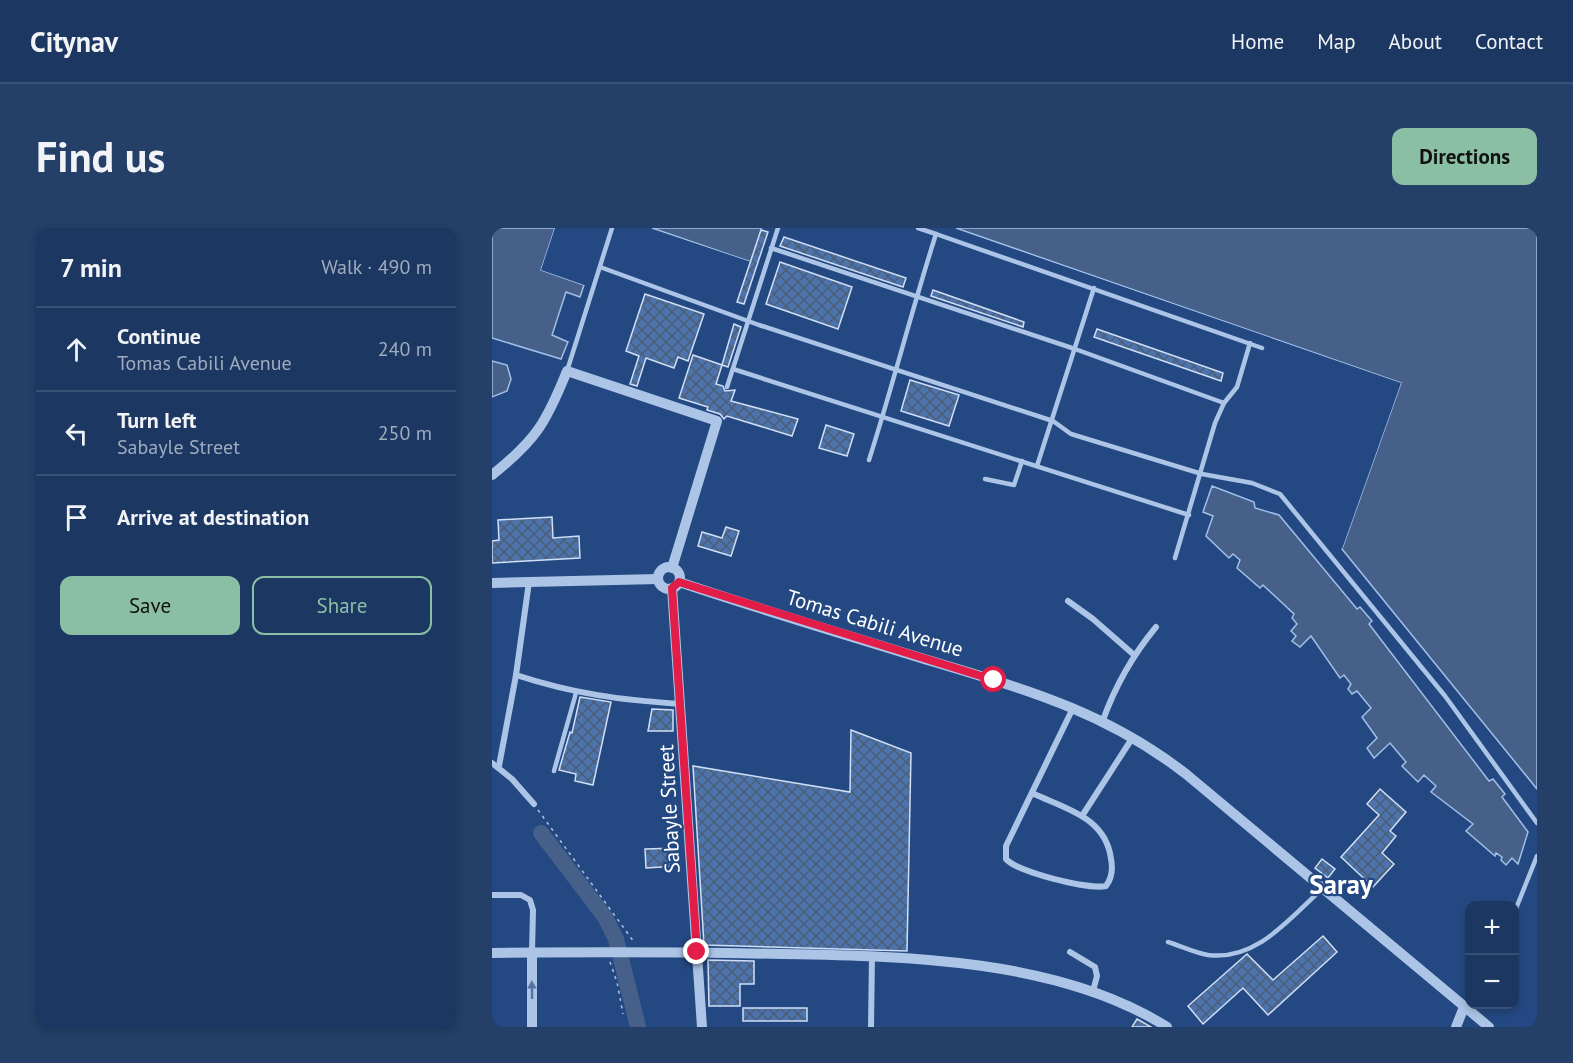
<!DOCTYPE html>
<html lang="en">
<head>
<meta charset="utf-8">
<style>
  :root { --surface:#1b3762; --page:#243f68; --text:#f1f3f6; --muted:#a0acbe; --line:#395177; --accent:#8abfa5 }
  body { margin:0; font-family:"PT Sans",sans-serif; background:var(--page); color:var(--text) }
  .controls { position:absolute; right:18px; bottom:18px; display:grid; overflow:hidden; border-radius:12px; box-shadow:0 3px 9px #0003 }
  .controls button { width:54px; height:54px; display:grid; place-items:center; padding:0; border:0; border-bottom:2px solid var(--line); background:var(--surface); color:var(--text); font:30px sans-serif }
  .stop { position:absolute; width:18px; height:18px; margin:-14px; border:4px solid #e11d48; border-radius:50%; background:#fff }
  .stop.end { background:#e11d48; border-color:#fff; box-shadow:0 2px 6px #0008 }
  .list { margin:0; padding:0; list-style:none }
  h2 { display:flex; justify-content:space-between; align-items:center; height:78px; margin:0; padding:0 24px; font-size:26px }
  h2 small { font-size:20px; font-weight:400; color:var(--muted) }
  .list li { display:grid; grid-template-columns:39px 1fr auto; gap:18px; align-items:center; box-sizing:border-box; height:84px; padding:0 24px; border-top:2px solid var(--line) }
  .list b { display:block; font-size:22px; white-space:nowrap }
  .list p { margin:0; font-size:20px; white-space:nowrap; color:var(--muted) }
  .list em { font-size:20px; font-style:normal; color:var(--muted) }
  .actions { display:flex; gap:12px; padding:18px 24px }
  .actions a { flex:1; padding:14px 0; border:2px solid var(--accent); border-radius:12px; text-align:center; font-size:21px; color:var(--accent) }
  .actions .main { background:var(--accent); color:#111 }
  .icon { flex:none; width:33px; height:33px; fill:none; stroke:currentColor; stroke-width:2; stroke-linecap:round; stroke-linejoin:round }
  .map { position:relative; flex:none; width:1045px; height:799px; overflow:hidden; border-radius:12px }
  header { display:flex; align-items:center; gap:36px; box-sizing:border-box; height:84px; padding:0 30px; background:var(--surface); border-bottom:2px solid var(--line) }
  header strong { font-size:28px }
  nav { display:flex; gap:33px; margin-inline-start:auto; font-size:21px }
  .intro { display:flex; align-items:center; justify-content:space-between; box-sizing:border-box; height:144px; padding:0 36px }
  h1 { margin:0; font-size:42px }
  .button { padding:15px 27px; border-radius:12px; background:var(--accent); color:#111; font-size:21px; font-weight:700 }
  main { display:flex; gap:36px; padding:0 36px }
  aside { flex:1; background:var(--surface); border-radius:12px; box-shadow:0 3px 9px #0003 }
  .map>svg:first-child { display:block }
  .water { fill:#466089; stroke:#a0bfe8; stroke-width:1.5 }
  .pier { fill:#244982 }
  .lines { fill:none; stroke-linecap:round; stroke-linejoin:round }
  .river { stroke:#466089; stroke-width:16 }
  .building { fill:url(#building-cross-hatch); stroke:#d0dff6; stroke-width:1.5 }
  .path { stroke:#acc5e7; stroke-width:1.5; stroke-dasharray:3 4.5; stroke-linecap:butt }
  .service { stroke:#acc5e7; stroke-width:4.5 }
  .minor { stroke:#acc5e7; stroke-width:6 }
  .tertiary { stroke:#acc5e7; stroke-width:10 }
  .oneway { fill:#5474a5 }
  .route { stroke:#e11d48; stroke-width:8 }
  .labels { text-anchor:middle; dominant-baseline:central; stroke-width:4.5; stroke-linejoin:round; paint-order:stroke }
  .street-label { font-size:21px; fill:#fff; stroke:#244982 }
  .district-label { font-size:27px; font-weight:bold; fill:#fff; stroke:#244982 }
</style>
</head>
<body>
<header>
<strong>Citynav</strong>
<nav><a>Home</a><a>Map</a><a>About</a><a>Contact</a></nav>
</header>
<div class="intro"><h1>Find us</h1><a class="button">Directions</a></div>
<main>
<aside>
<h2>7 min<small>Walk · 490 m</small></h2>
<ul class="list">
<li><svg class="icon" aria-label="ahead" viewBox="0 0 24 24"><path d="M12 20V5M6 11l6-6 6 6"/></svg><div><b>Continue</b><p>Tomas Cabili Avenue</p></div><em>240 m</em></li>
<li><svg class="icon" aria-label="left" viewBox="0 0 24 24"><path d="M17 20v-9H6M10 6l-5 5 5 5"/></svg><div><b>Turn left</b><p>Sabayle Street</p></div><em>250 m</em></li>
<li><svg class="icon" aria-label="arrive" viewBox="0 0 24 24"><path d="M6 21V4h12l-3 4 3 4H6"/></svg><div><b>Arrive at destination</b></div></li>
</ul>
<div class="actions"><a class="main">Save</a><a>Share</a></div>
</aside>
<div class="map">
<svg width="1045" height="799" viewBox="0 0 1045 799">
  <defs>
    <pattern id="building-cross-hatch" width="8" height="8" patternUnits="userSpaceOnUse" patternTransform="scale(1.5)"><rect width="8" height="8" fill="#4c73ab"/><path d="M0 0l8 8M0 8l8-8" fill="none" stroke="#4c5e77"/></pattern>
  </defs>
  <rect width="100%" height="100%" fill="#244982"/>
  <g class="water">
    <path d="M 0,0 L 63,0 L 49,42 L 92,57 L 88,69 L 74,64 L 60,107 L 76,114 L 69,131 L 0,110 Z"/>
    <path d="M 160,0 L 270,0 L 259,34 Z"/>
    <path d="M 464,0 L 1045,0 L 1045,561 L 850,321 L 909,155 Z"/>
    <path d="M 0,133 L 15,137 L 19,151 L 15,163 L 0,169 Z"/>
    <path d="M 720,258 L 762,274 L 763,280 L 787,287 L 865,381 L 868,379 L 880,393 L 877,396 L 997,553 L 1001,551 L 1013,566 L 1010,569 L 1036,604 L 1026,636 L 1020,630 L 1014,637 L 1009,632 L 1010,629 L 1004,625 L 1003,628 L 974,603 L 981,596 L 939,564 L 944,558 L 932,547 L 926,554 L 910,538 L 914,534 L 898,515 L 882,530 L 875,520 L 885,510 L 870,489 L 879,480 L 865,463 L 860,466 L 856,461 L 859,456 L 852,447 L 848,450 L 819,408 L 808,419 L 800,413 L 804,408 L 799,403 L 805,396 L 800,390 L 802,386 L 771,357 L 768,360 L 745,340 L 748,332 L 741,326 L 737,330 L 714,308 L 721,288 L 711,284 Z"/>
  </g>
  <g class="pier">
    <path d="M 63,0 L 66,0 L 53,40 L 94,54 L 95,58 L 49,42 Z"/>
    <path d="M 157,0 L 259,34 L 270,0 L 273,0 L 259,37 Z"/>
    <path d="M 461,0 L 909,155 L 850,321 L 848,318 L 905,157 Z"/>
  </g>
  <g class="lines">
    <path class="river" d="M 49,605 L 113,689 L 124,711 L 146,799"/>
  </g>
  <g class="building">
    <path d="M 269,2 L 276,4 L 252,76 L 245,74 Z"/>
    <path d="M 292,9 L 414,50 L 411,59 L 288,18 Z"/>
    <path d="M 288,34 L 360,59 L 346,101 L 274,76 Z"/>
    <path d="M 441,62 L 532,94 L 531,99 L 439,68 Z"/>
    <path d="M 153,66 L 212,86 L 196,133 L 186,129 L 182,140 L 154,130 L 145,158 L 138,156 L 147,128 L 134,123 Z"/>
    <path d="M 242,96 L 249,99 L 236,139 L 230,137 L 224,156 L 231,158 L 233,163 L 243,162 L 239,173 L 306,191 L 300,208 L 235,188 L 232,191 L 228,186 L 215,182 L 216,179 L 187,170 L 201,127 L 230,137 Z"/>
    <path d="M 605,101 L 731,145 L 729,153 L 602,109 Z"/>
    <path d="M 418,152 L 467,167 L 457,198 L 409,183 Z"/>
    <path d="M 334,197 L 362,206 L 355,228 L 327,220 Z"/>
    <path d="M 60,289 L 61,310 L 87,308 L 88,330 L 0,335 L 0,313 L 7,312 L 6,292 Z"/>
    <path d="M 234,299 L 247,303 L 239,328 L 206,318 L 210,304 L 230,310 Z"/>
    <path d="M 88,469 L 119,474 L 101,557 L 83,553 L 84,546 L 67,542 L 78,504 L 80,505 Z"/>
    <path d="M 160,481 L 181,482 L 181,503 L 156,503 Z"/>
    <path d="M 359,502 L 419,525 L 415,723 L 212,717 L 201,538 L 358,564 Z"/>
    <path d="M 888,561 L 914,584 L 898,603 L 904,608 L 890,625 L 902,636 L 881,659 L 849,629 L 887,587 L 875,576 Z"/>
    <path d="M 185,620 L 186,638 L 154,640 L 153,621 Z"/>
    <path d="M 830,631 L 843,641 L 836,650 L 823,640 Z"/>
    <path d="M 831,708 L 845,724 L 776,787 L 751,760 L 711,796 L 696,778 L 755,726 L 781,752 Z"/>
    <path d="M 216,732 L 262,733 L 262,756 L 248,756 L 248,778 L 217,778 Z"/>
    <rect x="251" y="780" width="64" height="13"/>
    <path d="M 645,791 L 659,799 L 640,799 Z"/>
  </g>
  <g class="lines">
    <g class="path">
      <path d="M 46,582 L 142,714"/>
      <path d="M 118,734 L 125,754 L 131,786"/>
    </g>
    <g class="service">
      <path d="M 444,6 L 770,120"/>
      <path d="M 279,20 L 583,121 L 732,175"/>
      <path d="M 108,39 L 267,97 L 561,193 L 579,206 L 710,246 L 760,255 L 788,266 L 953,468 L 1045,595"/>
      <path d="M 241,141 L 697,287"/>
      <path d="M 75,143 L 120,0"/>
      <path d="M 235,159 L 286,0"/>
      <path d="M 377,232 C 401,157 420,81 444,6 L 426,0"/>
      <path d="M 545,238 L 602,60"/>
      <path d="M 493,251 L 522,257 L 530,233"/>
      <path d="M 683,330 L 723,195 L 732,175 L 745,159 L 758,115"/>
      <path d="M 62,543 L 84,465"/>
      <path d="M 1023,683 L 1045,628"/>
      <path d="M 676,714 C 689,718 703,725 716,727 C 765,733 798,690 830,661"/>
    </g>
    <g class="minor">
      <path d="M 576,373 L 601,391 L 641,426"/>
      <path d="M 24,447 C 82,466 129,472 189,476"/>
      <path d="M 611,492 C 624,456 640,428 664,399"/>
      <path d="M 0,535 L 20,551 L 42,576"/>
      <path d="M 7,538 L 24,447 L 37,354"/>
      <path d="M 542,566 C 575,581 614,590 619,631 C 621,641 620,650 614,658 C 597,662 525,644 514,631 L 514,618 L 581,480"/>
      <path d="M 590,588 L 641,509"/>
      <path d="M 0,667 L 29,667 L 38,672 L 41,682 L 40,724"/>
      <path d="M 578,724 L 603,739 L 605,748 L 601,763"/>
      <path d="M 379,799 L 380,728"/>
    </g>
    <g class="tertiary">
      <path d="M 0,247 C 44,212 54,195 75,143 L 225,193 L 180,340"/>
      <circle cx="177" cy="350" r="11"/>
      <path d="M 187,354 C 267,381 348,405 429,430 C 528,460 610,481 694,546 L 997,799"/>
      <path d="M 0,355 L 166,351"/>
      <path d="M 180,360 L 210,799"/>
      <path d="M 40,724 L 40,799"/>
      <path d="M 0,725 C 97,724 194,724 291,726 C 414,728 568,731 675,799"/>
      <path d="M 964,799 L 972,779"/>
    </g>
  </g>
  <defs><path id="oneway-solid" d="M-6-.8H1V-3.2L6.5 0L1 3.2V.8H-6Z" transform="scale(1.5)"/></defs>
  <use class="oneway" href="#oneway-solid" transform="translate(40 762) rotate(-91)"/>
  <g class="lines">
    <path class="route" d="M 205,724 L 180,360 L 187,354 L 502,452"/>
  </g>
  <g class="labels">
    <g class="street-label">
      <text transform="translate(383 395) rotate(17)">Tomas Cabili Avenue</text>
      <text transform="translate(177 581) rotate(-93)">Sabayle Street</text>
    </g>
    <g class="district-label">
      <text x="849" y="656">Saray</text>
    </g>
  </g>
</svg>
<div class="controls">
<button>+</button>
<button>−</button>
</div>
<div class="stop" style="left:502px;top:452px"></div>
<div class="stop end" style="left:205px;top:724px"></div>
</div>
</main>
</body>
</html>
